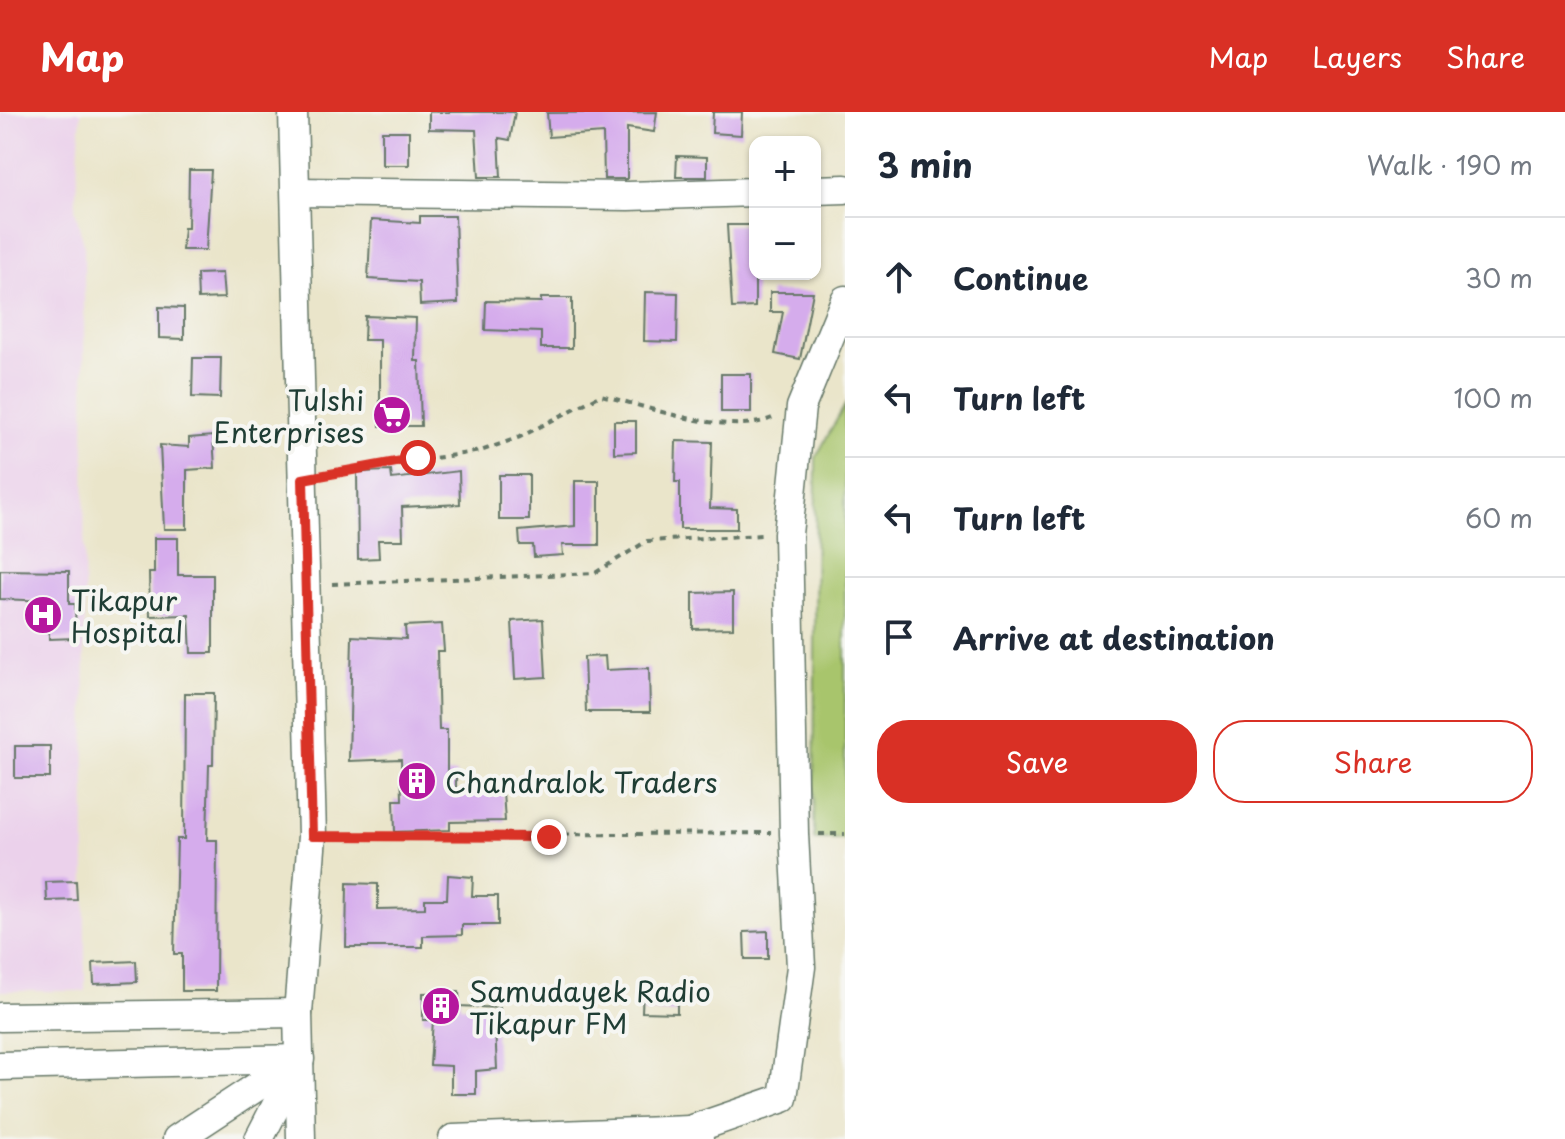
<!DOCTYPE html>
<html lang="en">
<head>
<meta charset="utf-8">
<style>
  :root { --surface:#fff; --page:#f2f2f3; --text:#1f2937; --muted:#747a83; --line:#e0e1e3; --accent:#d93025 }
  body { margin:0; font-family:"Playpen Sans",sans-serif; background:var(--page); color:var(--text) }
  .controls { position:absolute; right:24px; top:24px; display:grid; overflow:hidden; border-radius:16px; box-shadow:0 2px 6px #0004 }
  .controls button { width:72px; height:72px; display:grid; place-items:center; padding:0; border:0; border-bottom:2px solid var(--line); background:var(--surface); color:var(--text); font:40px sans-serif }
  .stop { position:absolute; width:24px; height:24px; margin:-18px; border:6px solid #d93025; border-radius:50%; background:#fff }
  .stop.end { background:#d93025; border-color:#fff; box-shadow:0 2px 8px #0008 }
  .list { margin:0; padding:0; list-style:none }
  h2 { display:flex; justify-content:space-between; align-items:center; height:104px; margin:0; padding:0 32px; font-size:34px }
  h2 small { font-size:26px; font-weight:400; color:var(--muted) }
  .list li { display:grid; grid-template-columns:52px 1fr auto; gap:24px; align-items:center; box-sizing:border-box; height:120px; padding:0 32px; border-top:2px solid var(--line) }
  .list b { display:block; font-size:30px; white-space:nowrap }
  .list em { font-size:26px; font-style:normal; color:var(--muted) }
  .actions { display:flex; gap:16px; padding:24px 32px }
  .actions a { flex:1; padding:18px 0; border:2px solid var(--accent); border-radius:32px; text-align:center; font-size:28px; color:var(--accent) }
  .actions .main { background:var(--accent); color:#fff }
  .icon { flex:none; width:44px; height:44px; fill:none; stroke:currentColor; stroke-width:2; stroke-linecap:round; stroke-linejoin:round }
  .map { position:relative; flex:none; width:845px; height:1027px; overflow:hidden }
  header { display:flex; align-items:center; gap:48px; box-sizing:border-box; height:112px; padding:0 40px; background:var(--accent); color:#fff }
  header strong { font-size:38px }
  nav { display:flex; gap:44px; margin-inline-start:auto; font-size:28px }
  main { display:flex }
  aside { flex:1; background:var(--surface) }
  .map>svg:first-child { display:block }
  .built { fill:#ebd1eb }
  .green { fill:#a8c56c; stroke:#648150; stroke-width:2 }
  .building { fill:#d5acec }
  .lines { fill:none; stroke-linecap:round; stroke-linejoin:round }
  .minor-casing { stroke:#667868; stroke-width:31 }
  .path { stroke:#667868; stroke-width:4; stroke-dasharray:6 6; stroke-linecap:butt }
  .minor { stroke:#fff; stroke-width:28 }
  .route { stroke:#d93025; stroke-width:10 }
  .labels { text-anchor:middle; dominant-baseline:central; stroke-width:8; stroke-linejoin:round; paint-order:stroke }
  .poi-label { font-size:28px; fill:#1f3d34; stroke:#f6f6f2; text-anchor:start }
</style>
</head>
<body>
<header>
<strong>Map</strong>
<nav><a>Map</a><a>Layers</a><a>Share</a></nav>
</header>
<main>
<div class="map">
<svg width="845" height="1027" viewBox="0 0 845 1027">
  <rect width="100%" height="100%" fill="#f6f6f2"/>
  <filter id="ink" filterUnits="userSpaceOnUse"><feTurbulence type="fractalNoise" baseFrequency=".0125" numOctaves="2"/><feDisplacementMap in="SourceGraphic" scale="16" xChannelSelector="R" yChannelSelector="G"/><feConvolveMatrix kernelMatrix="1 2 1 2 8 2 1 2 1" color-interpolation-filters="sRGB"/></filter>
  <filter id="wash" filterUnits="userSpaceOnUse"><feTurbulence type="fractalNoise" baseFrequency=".006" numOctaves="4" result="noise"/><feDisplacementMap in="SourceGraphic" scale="32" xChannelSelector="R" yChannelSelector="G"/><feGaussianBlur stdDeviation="1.8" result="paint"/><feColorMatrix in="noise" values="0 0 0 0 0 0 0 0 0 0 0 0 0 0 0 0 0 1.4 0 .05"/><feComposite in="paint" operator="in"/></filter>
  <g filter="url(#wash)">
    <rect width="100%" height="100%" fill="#eae5ca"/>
    <path class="built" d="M 0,0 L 81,0 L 75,97 L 84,135 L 85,879 L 0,879 Z"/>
    <path class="green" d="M 845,293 L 845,727 L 814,727 L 816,345 Z"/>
    <g id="blocks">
      <g class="building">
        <path d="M 429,0 L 515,0 L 510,28 L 499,26 L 501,65 L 479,65 L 476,18 L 429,17 Z"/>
        <path d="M 657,0 L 654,20 L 627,16 L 627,67 L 604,67 L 603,21 L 549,25 L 547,1 Z"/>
        <path d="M 713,0 L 742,0 L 741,23 L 712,21 Z"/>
        <rect x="382" y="19" width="27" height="34"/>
        <path d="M 677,44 L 707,45 L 707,65 L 676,65 Z"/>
        <path d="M 189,58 L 211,58 L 206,138 L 182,138 L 184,116 L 188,116 Z"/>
        <path d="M 420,104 L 455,104 L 458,191 L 420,193 L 419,170 L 368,167 L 371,108 L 420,111 Z"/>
        <path d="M 727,113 L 755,113 L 755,195 L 732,196 Z"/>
        <path d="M 222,161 L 224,186 L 198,187 L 197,162 Z"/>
        <path d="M 645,180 L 678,181 L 677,230 L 644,229 Z"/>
        <path d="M 770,180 L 813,180 L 800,247 L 775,242 L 783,200 L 770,200 Z"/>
        <path d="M 541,186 L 572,186 L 572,236 L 541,236 L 541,220 L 485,218 L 486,189 L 541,190 Z"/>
        <path d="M 159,195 L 184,196 L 184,227 L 159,226 Z"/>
        <path d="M 365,204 L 416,206 L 415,249 L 419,249 L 421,314 L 380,314 L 380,228 L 364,228 Z"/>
        <path d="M 193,246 L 221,246 L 220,286 L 192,285 Z"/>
        <rect x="721" y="262" width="30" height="38"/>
        <path d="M 614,309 L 636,309 L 636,340 L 614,341 Z"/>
        <path d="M 213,324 L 215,356 L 187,358 L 187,417 L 164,417 L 160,333 L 189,335 L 189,326 Z"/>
        <path d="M 676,329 L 712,330 L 710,396 L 737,397 L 737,417 L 680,417 L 680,370 L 675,370 Z"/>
        <path d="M 391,359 L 392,367 L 459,359 L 460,392 L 402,395 L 403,428 L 378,428 L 379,446 L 358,447 L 357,360 Z"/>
        <rect x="499" y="363" width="30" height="45"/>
        <path d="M 575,369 L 599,369 L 599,433 L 562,433 L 563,443 L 534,445 L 533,433 L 520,433 L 519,419 L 575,414 Z"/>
        <path d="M 154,426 L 178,426 L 178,463 L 213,463 L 213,541 L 191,541 L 189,503 L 150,504 L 149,461 L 154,461 Z"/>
        <path d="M 0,458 L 69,459 L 69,492 L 75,492 L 76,526 L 49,527 L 49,489 L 0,487 Z"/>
        <path d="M 733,480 L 733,516 L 693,517 L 693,481 Z"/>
        <path d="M 543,507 L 546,565 L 515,567 L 512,509 Z"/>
        <path d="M 442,512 L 444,539 L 437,539 L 439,618 L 447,618 L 447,662 L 456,661 L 456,681 L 503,680 L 505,709 L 450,710 L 450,718 L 395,720 L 394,688 L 402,688 L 401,647 L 349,649 L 352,524 L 406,527 L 405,514 Z"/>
        <path d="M 605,544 L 606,558 L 649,556 L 650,600 L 586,600 L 584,545 Z"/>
        <path d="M 185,581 L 214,581 L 213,653 L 209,653 L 207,728 L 217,728 L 216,879 L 182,879 L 182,842 L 174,842 L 177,727 L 184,727 Z"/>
        <rect x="15" y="634" width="35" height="32"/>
        <path d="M 448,763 L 473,765 L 472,784 L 498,784 L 498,813 L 462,813 L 462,823 L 423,824 L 423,835 L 346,835 L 347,771 L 378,772 L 378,797 L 425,796 L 425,787 L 447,787 Z"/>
        <path d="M 76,769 L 77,788 L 47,789 L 46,770 Z"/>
        <path d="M 768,819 L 768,847 L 745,847 L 744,820 Z"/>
        <path d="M 136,849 L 137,870 L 94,872 L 93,851 Z"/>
        <path d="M 643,877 L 677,878 L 677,901 L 642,900 Z"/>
        <path d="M 459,880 L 460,894 L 500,896 L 499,915 L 495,915 L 497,957 L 476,959 L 476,982 L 451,982 L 451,954 L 430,953 L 433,908 L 423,908 L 423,881 Z"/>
      </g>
    </g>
  </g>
  <g filter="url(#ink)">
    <use href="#blocks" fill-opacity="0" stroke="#667868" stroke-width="2"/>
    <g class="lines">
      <g class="minor-casing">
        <g id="minor">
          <path d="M 293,0 L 312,724 L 298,901 L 301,1027"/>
          <path d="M 815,78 L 845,77"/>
          <path d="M 296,80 L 628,84 L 755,80"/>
          <path d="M 0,905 L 298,901"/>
          <path d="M 0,954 L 300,947"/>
          <path d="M 177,1027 L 299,947"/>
          <path d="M 259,1027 L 298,951"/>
          <path d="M 453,1027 L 690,1018 L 690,1027"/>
          <path d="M 699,1027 L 690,1018 L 783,986 L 801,855 L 794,722 L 788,422 L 801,295 L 845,188"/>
        </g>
      </g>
      <g class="path">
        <path d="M 329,362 L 481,339 L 520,325 L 601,283 C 648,295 728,325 772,306"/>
        <path d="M 332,472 L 595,461 L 647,429 L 762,423"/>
        <path d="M 819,722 L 845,722"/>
        <path d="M 336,724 L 771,721"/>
      </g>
      <use href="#minor" class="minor"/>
    </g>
  </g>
  <g class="lines" filter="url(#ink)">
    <path class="route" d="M 418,346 L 303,367 L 312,724 L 549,725"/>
  </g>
  <defs>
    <g id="supermarket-disc" transform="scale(2)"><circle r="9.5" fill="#b5179e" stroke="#f6f6f2"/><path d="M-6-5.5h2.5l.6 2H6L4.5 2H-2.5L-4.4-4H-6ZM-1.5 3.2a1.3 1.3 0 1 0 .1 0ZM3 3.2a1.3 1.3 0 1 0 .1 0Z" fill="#fff"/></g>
    <g id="hospital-disc" transform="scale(2)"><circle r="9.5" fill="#b5179e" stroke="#f6f6f2"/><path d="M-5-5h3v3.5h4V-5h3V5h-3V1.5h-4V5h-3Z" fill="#fff"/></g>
    <g id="building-disc" transform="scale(2)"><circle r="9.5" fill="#b5179e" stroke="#f6f6f2"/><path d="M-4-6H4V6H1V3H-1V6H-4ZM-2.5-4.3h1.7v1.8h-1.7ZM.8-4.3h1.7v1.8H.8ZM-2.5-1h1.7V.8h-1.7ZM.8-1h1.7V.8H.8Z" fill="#fff"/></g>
  </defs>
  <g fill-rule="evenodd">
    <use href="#supermarket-disc" x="392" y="303"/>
    <use href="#hospital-disc" x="43" y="503"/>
    <use href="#building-disc" x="417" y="669"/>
    <use href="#building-disc" x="441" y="894"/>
  </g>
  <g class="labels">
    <g class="poi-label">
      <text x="364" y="287" text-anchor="end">Tulshi<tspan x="364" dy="32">Enterprises</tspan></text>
      <text x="71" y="487">Tikapur<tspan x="71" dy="32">Hospital</tspan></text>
      <text x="445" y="669">Chandralok Traders</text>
      <text x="469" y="878">Samudayek Radio<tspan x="469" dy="32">Tikapur FM</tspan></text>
    </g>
  </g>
</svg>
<div class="controls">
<button>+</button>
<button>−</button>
</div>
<div class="stop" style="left:418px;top:346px"></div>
<div class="stop end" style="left:549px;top:725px"></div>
</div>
<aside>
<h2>3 min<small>Walk · 190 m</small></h2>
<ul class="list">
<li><svg class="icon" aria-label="ahead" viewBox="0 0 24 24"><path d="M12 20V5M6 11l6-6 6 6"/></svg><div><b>Continue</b></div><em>30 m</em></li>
<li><svg class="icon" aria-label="left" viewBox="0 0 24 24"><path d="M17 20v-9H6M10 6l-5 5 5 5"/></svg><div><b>Turn left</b></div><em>100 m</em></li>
<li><svg class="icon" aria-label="left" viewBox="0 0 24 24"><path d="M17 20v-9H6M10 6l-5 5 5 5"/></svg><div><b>Turn left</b></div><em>60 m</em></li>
<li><svg class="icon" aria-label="arrive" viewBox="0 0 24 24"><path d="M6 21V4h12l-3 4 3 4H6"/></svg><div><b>Arrive at destination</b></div></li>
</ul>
<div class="actions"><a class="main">Save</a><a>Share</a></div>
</aside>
</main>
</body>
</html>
